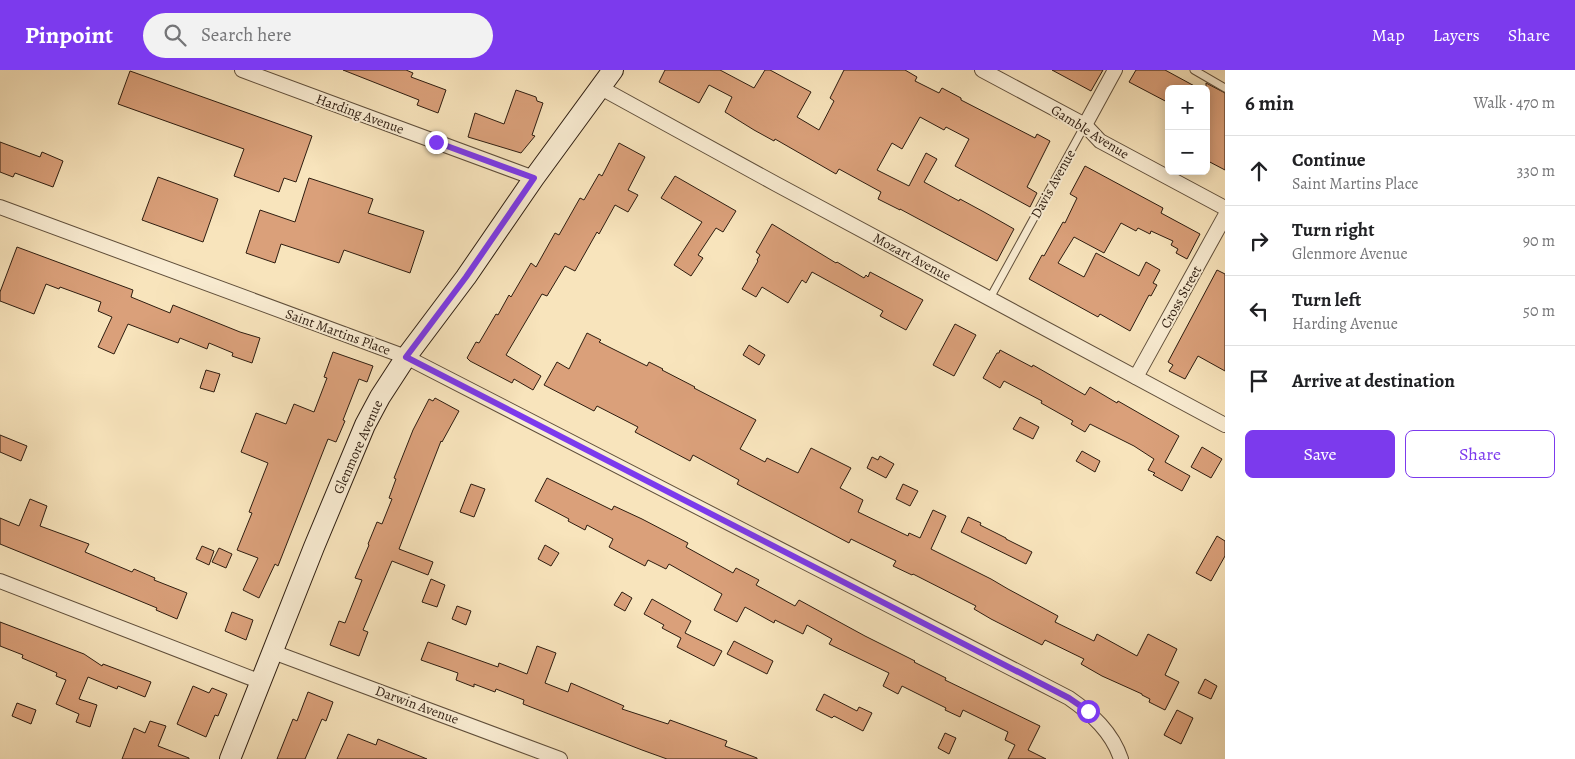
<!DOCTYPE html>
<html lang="en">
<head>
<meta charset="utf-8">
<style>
  :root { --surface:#fff; --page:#f2f2f2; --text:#202124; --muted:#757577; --line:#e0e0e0; --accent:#7c3aed }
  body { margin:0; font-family:Alegreya,serif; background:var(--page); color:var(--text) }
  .controls { position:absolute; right:15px; top:15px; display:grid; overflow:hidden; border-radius:8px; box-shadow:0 2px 12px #0003 }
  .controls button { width:45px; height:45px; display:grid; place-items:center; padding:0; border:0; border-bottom:1px solid var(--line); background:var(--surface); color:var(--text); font:25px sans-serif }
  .stop { position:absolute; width:15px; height:15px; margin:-11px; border:4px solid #7c3aed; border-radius:50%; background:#fff }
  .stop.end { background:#7c3aed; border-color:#fff; box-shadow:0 1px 5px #0008 }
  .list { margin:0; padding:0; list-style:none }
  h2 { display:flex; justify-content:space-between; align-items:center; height:65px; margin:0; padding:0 20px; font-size:21px }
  h2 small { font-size:16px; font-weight:400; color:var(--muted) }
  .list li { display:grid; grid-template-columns:32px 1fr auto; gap:15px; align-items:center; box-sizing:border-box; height:70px; padding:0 20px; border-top:1px solid var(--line) }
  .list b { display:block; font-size:19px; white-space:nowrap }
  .list p { margin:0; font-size:16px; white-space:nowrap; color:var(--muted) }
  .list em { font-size:16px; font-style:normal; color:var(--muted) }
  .actions { display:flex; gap:10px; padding:15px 20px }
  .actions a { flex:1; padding:11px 0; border:1px solid var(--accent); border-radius:8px; text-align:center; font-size:18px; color:var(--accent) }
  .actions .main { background:var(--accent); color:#fff }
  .icon { flex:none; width:28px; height:28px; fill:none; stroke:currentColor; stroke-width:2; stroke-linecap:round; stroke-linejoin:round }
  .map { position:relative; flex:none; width:1225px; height:689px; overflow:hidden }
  header { display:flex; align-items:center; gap:30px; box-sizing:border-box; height:70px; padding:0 25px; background:var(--accent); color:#fff }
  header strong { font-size:24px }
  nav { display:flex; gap:28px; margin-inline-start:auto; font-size:18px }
  .search { width:350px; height:45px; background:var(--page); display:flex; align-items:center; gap:12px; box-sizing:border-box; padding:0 18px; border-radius:28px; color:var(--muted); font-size:19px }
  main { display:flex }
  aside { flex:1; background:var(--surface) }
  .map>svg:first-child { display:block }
  .building { fill:#daa07a; stroke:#2e1d10 }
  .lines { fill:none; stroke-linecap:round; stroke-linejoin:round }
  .lane-casing { stroke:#604f3b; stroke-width:9 }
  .street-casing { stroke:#604f3b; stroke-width:16 }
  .secondary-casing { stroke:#2e1d10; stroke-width:22 }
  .lane { stroke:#faedd3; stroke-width:7 }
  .street { stroke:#faedd3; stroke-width:14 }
  .secondary { stroke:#faedd3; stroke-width:20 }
  .route { stroke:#7c3aed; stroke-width:6 }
  .labels { text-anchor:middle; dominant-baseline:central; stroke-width:4; stroke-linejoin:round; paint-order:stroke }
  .street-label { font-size:14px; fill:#2e1d10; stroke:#faedd3 }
</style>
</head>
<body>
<header>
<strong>Pinpoint</strong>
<div class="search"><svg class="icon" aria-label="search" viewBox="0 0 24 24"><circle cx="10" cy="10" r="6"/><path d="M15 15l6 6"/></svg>Search here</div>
<nav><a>Map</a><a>Layers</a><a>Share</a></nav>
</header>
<main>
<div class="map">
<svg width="1225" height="689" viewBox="0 0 1225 689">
  <rect width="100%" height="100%" fill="#f8e4bc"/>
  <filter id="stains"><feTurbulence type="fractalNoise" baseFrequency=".004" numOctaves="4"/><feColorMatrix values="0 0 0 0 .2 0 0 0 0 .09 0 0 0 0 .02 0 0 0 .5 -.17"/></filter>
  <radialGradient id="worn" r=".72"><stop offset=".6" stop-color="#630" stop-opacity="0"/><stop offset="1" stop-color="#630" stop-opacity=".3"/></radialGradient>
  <g class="building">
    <path d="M 343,0 L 406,0 L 413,3 L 411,7 L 446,20 L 438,43 L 417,35 L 419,30 Z"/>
    <path d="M 665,0 L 720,0 L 754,18 L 765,0 L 770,0 L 811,22 L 797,47 L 819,60 L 834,31 L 830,28 L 844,0 L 905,0 L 917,7 L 915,11 L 939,23 L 942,18 L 961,28 L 961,30 L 1035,68 L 1037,64 L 1050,71 L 1027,117 L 1037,123 L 1030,137 L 955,96 L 969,69 L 946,57 L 944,60 L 920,47 L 902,79 L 892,73 L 877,100 L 909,116 L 926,83 L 937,89 L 924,112 L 959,131 L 960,129 L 984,142 L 1014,159 L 997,191 L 900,139 L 900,140 L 878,129 L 881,122 L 839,99 L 836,104 L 775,69 L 774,71 L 754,60 L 725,42 L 732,27 L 709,15 L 699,33 L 659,12 Z"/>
    <path d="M 1052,0 L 1103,0 L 1091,21 Z"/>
    <path d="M 1136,0 L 1165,0 L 1200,19 L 1169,19 L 1169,33 L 1129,12 Z"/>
    <path d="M 130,1 L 312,66 L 296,112 L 284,108 L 279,122 L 234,106 L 244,79 L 118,34 Z"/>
    <path d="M 1206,13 L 1225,23 L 1225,100 L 1206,90 Z"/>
    <path d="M 516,20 L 536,27 L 537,31 L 543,33 L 532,65 L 535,66 L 521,83 L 468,67 L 475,43 L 504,54 Z"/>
    <path d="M 0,72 L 40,87 L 42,82 L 63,91 L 53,117 L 15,103 L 13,107 L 0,102 Z"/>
    <path d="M 619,73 L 645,87 L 628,120 L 638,125 L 628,142 L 615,135 L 599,164 L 597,162 L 575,201 L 565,196 L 547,226 L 542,224 L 506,285 L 541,306 L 533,320 L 514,309 L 512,313 L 470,291 L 467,288 L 476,272 L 479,273 L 496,244 L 498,245 L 509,225 L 511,227 L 531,193 L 536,197 L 555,163 L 559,165 L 580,128 L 584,130 L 599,104 L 602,106 Z"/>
    <path d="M 1085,96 L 1163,138 L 1161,143 L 1200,164 L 1187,189 L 1176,183 L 1178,179 L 1171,175 L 1173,171 L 1151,161 L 1150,164 L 1138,158 L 1136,161 L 1121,153 L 1104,183 L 1074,167 L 1058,193 L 1084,207 L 1096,183 L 1139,206 L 1146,192 L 1160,200 L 1153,213 L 1157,215 L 1151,226 L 1149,225 L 1130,261 L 1100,244 L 1098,247 L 1029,209 L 1042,185 L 1044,186 L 1063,152 L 1065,153 L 1077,128 L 1070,124 Z"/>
    <path d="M 675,106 L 736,141 L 723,162 L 716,158 L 698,185 L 703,188 L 691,206 L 674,195 L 702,152 L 661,128 Z"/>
    <path d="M 158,107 L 218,129 L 203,172 L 142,150 Z"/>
    <path d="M 309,108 L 373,129 L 368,143 L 424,161 L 410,203 L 344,180 L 339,193 L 281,174 L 275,193 L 246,183 L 260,140 L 295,152 Z"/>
    <path d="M 772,154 L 836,193 L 837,192 L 864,208 L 866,205 L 868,207 L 870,202 L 923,230 L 906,260 L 880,246 L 883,241 L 812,202 L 806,213 L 802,210 L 788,233 L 762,217 L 756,227 L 742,219 L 758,191 L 757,190 L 760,185 L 756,182 Z"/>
    <path d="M 17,177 L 133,220 L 131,227 L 170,243 L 173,235 L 240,262 L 260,268 L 252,293 L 232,286 L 233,283 L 209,273 L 207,279 L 180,268 L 178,273 L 128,254 L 114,284 L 98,277 L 112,247 L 98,241 L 101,232 L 60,217 L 59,219 L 46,214 L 34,244 L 0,231 L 0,222 Z"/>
    <path d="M 1217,200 L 1225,204 L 1225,301 L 1198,286 L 1185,309 L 1169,301 L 1173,295 L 1168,292 Z"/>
    <path d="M 955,254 L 976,265 L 954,306 L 933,295 Z"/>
    <path d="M 587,263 L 601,270 L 599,272 L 647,296 L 649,292 L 663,299 L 662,300 L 695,317 L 694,318 L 756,350 L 740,379 L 765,392 L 767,388 L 798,403 L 811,378 L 851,398 L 840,418 L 863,430 L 858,442 L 908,466 L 909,463 L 920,468 L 933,440 L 946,446 L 931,479 L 991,509 L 1008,519 L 1058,546 L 1055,552 L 1094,571 L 1097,564 L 1137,586 L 1148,564 L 1177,579 L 1165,605 L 1179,612 L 1165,640 L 1149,632 L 1150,629 L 1142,625 L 1142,624 L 1102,606 L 1081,594 L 1084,589 L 1045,570 L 1042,575 L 991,549 L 974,539 L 976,536 L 913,504 L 912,505 L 893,496 L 896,491 L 851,469 L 849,473 L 737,414 L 739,410 L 693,385 L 690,391 L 635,362 L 638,357 L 597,336 L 594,341 L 544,315 L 557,292 L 569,299 Z"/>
    <path d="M 749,275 L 765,285 L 759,295 L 743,285 Z"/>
    <path d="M 1000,280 L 1032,297 L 1033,295 L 1085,325 L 1090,317 L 1117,333 L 1118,331 L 1179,366 L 1165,392 L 1190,406 L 1182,421 L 1153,405 L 1155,403 L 1148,400 L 1154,389 L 1134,376 L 1090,354 L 1085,362 L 1071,354 L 1073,351 L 1041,333 L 1042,331 L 1004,311 L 1000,318 L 983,308 L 997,283 L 999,283 Z"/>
    <path d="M 333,282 L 373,296 L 367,312 L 359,309 L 343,350 L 345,351 L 336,372 L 328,369 L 278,496 L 275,494 L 259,528 L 243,520 L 258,488 L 237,480 L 252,443 L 249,442 L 268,393 L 241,382 L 256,343 L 286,354 L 294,334 L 314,342 L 327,308 L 324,307 Z"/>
    <path d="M 206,300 L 220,304 L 214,322 L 200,318 Z"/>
    <path d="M 435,328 L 459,341 L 442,372 L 441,371 L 399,479 L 433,492 L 428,505 L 392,491 L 363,560 L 368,562 L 359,586 L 330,575 L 339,551 L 345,553 L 362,510 L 355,508 L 369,475 L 368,474 L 377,452 L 382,454 L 392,429 L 389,428 L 396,409 L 394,408 L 413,360 L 429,329 L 433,331 Z"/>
    <path d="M 1020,347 L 1039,357 L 1033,369 L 1013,359 Z"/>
    <path d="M 0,365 L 27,376 L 21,391 L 0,382 Z"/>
    <path d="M 1202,377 L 1222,389 L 1211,408 L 1191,397 Z"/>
    <path d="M 1082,381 L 1100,391 L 1095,402 L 1076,391 Z"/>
    <path d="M 880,386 L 894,394 L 886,408 L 867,398 L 872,387 L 878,390 Z"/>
    <path d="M 547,408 L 612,440 L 614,436 L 642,449 L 688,473 L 686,477 L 733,503 L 736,498 L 759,510 L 756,515 L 795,536 L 799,530 L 865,566 L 915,591 L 914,592 L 946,608 L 945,610 L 1040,656 L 1028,680 L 1046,689 L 1008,689 L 1015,675 L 1005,670 L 1008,662 L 963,640 L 960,647 L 945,640 L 946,638 L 902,616 L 898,624 L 883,616 L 889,603 L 829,574 L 832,569 L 807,555 L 803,564 L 775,550 L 774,553 L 745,537 L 737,552 L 714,540 L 722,524 L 669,494 L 666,499 L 648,490 L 645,496 L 609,477 L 613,469 L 587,455 L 585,460 L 568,451 L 569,449 L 535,431 Z"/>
    <path d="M 471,414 L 485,419 L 474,447 L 460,442 Z"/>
    <path d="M 903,414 L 918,421 L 910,436 L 896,429 Z"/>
    <path d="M 30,429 L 47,436 L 40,456 L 89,474 L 85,482 L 132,502 L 134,499 L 155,508 L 154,510 L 187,523 L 177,549 L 156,540 L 157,538 L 123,524 L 0,474 L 0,448 L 19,456 Z"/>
    <path d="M 968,447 L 981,453 L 980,455 L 1006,468 L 1006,469 L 1032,482 L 1026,494 L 961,462 Z"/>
    <path d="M 1217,466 L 1225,471 L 1225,486 L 1211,511 L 1196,503 Z"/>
    <path d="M 545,475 L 559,483 L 551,496 L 538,489 Z"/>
    <path d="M 202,476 L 214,481 L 209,495 L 196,489 Z"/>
    <path d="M 219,478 L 232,484 L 226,498 L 212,492 Z"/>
    <path d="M 431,509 L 445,515 L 437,537 L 422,532 Z"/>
    <path d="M 622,522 L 632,528 L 625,541 L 614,535 Z"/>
    <path d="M 652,529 L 691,551 L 685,563 L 722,581 L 714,596 L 677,577 L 681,568 L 662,558 L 664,555 L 644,544 Z"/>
    <path d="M 457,536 L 471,541 L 466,555 L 452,549 Z"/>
    <path d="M 232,542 L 253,550 L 246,570 L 225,561 Z"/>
    <path d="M 0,552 L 84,584 L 102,596 L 103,594 L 151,612 L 145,627 L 118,616 L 117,619 L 88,607 L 79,629 L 97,635 L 90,657 L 76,652 L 79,644 L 56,634 L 66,610 L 56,606 L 57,603 L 22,588 L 23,585 L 0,576 Z"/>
    <path d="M 734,571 L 773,591 L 767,604 L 727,584 Z"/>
    <path d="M 428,572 L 498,597 L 499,593 L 527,604 L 537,576 L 556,583 L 545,613 L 568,622 L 571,613 L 624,636 L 622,639 L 668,654 L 670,650 L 727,671 L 725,676 L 757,688 L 757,689 L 667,689 L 642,680 L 523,634 L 524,630 L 496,619 L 495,622 L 474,614 L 474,617 L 456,610 L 458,603 L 421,590 Z"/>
    <path d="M 1205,609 L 1217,616 L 1211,629 L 1198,623 Z"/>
    <path d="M 193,616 L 209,623 L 212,618 L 227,624 L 218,646 L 215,645 L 206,667 L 177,654 Z"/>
    <path d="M 308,622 L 333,632 L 326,651 L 322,649 L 305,689 L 277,689 L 293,649 L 297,651 Z"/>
    <path d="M 824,624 L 857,641 L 859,637 L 872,643 L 863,661 L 834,646 L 832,648 L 816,640 Z"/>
    <path d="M 17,633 L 36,640 L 31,654 L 12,646 Z"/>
    <path d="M 1177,640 L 1193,648 L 1181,674 L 1164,665 Z"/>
    <path d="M 150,651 L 166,656 L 158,676 L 189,688 L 189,689 L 122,689 L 134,658 L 145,663 Z"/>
    <path d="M 945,663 L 956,668 L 949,684 L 938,678 Z"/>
    <path d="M 348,664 L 376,675 L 378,669 L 427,689 L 337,689 Z"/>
  </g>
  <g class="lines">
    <g class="lane-casing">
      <g id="lane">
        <path d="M 1194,0 L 1225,18"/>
        <path d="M 990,228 L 1085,55"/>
      </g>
    </g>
    <g class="street-casing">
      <g id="street">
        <path d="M 242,0 L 534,108"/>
        <path d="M 982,0 L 1085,55 L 1100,71 L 1225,138"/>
        <path d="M 601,18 L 776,114 L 1225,355"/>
        <path d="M 1085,55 L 1115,0"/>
        <path d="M 0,137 L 406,287 L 1069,628 C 1092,644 1112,662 1121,689"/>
        <path d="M 1136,307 L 1225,146"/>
        <path d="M 0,511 L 261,612"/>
        <path d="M 273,582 L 560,689"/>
      </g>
    </g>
    <g class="secondary-casing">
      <path id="secondary" d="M 230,689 L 314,477 L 365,355 L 380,327 L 406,287 L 466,207 L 534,108 L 613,0"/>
    </g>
    <use href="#lane" class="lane"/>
    <use href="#street" class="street"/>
    <use href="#secondary" class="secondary"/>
  </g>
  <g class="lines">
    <path class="route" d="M 436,72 L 534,108 L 466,207 L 406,287 L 1069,628 L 1088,641"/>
  </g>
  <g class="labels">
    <g class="street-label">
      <text transform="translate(360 44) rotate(20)">Harding Avenue</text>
      <text transform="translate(1090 62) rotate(32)">Gamble Avenue</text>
      <text transform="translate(1053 114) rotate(-61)">Davis Avenue</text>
      <text transform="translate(912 187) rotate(28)">Mozart Avenue</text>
      <text transform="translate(1181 227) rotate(-61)">Cross Street</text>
      <text transform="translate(338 262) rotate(20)">Saint Martins Place</text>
      <text transform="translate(358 377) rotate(-66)">Glenmore Avenue</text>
      <text transform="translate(417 635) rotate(20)">Darwin Avenue</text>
    </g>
  </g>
  <rect width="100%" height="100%" filter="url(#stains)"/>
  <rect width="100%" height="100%" fill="url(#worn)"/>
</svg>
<div class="controls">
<button>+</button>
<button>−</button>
</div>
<div class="stop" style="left:1088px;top:641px"></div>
<div class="stop end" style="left:436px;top:72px"></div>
</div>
<aside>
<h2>6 min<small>Walk · 470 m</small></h2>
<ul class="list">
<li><svg class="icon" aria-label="ahead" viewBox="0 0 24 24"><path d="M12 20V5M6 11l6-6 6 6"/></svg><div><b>Continue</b><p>Saint Martins Place</p></div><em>330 m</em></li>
<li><svg class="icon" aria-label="right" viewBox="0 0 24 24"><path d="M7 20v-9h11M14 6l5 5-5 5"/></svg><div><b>Turn right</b><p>Glenmore Avenue</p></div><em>90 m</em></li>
<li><svg class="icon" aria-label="left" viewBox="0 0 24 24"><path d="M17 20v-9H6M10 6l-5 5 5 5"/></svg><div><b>Turn left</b><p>Harding Avenue</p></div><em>50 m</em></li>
<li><svg class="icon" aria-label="arrive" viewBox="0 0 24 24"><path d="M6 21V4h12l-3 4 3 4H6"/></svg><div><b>Arrive at destination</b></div></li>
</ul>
<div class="actions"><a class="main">Save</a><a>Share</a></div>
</aside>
</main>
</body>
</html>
